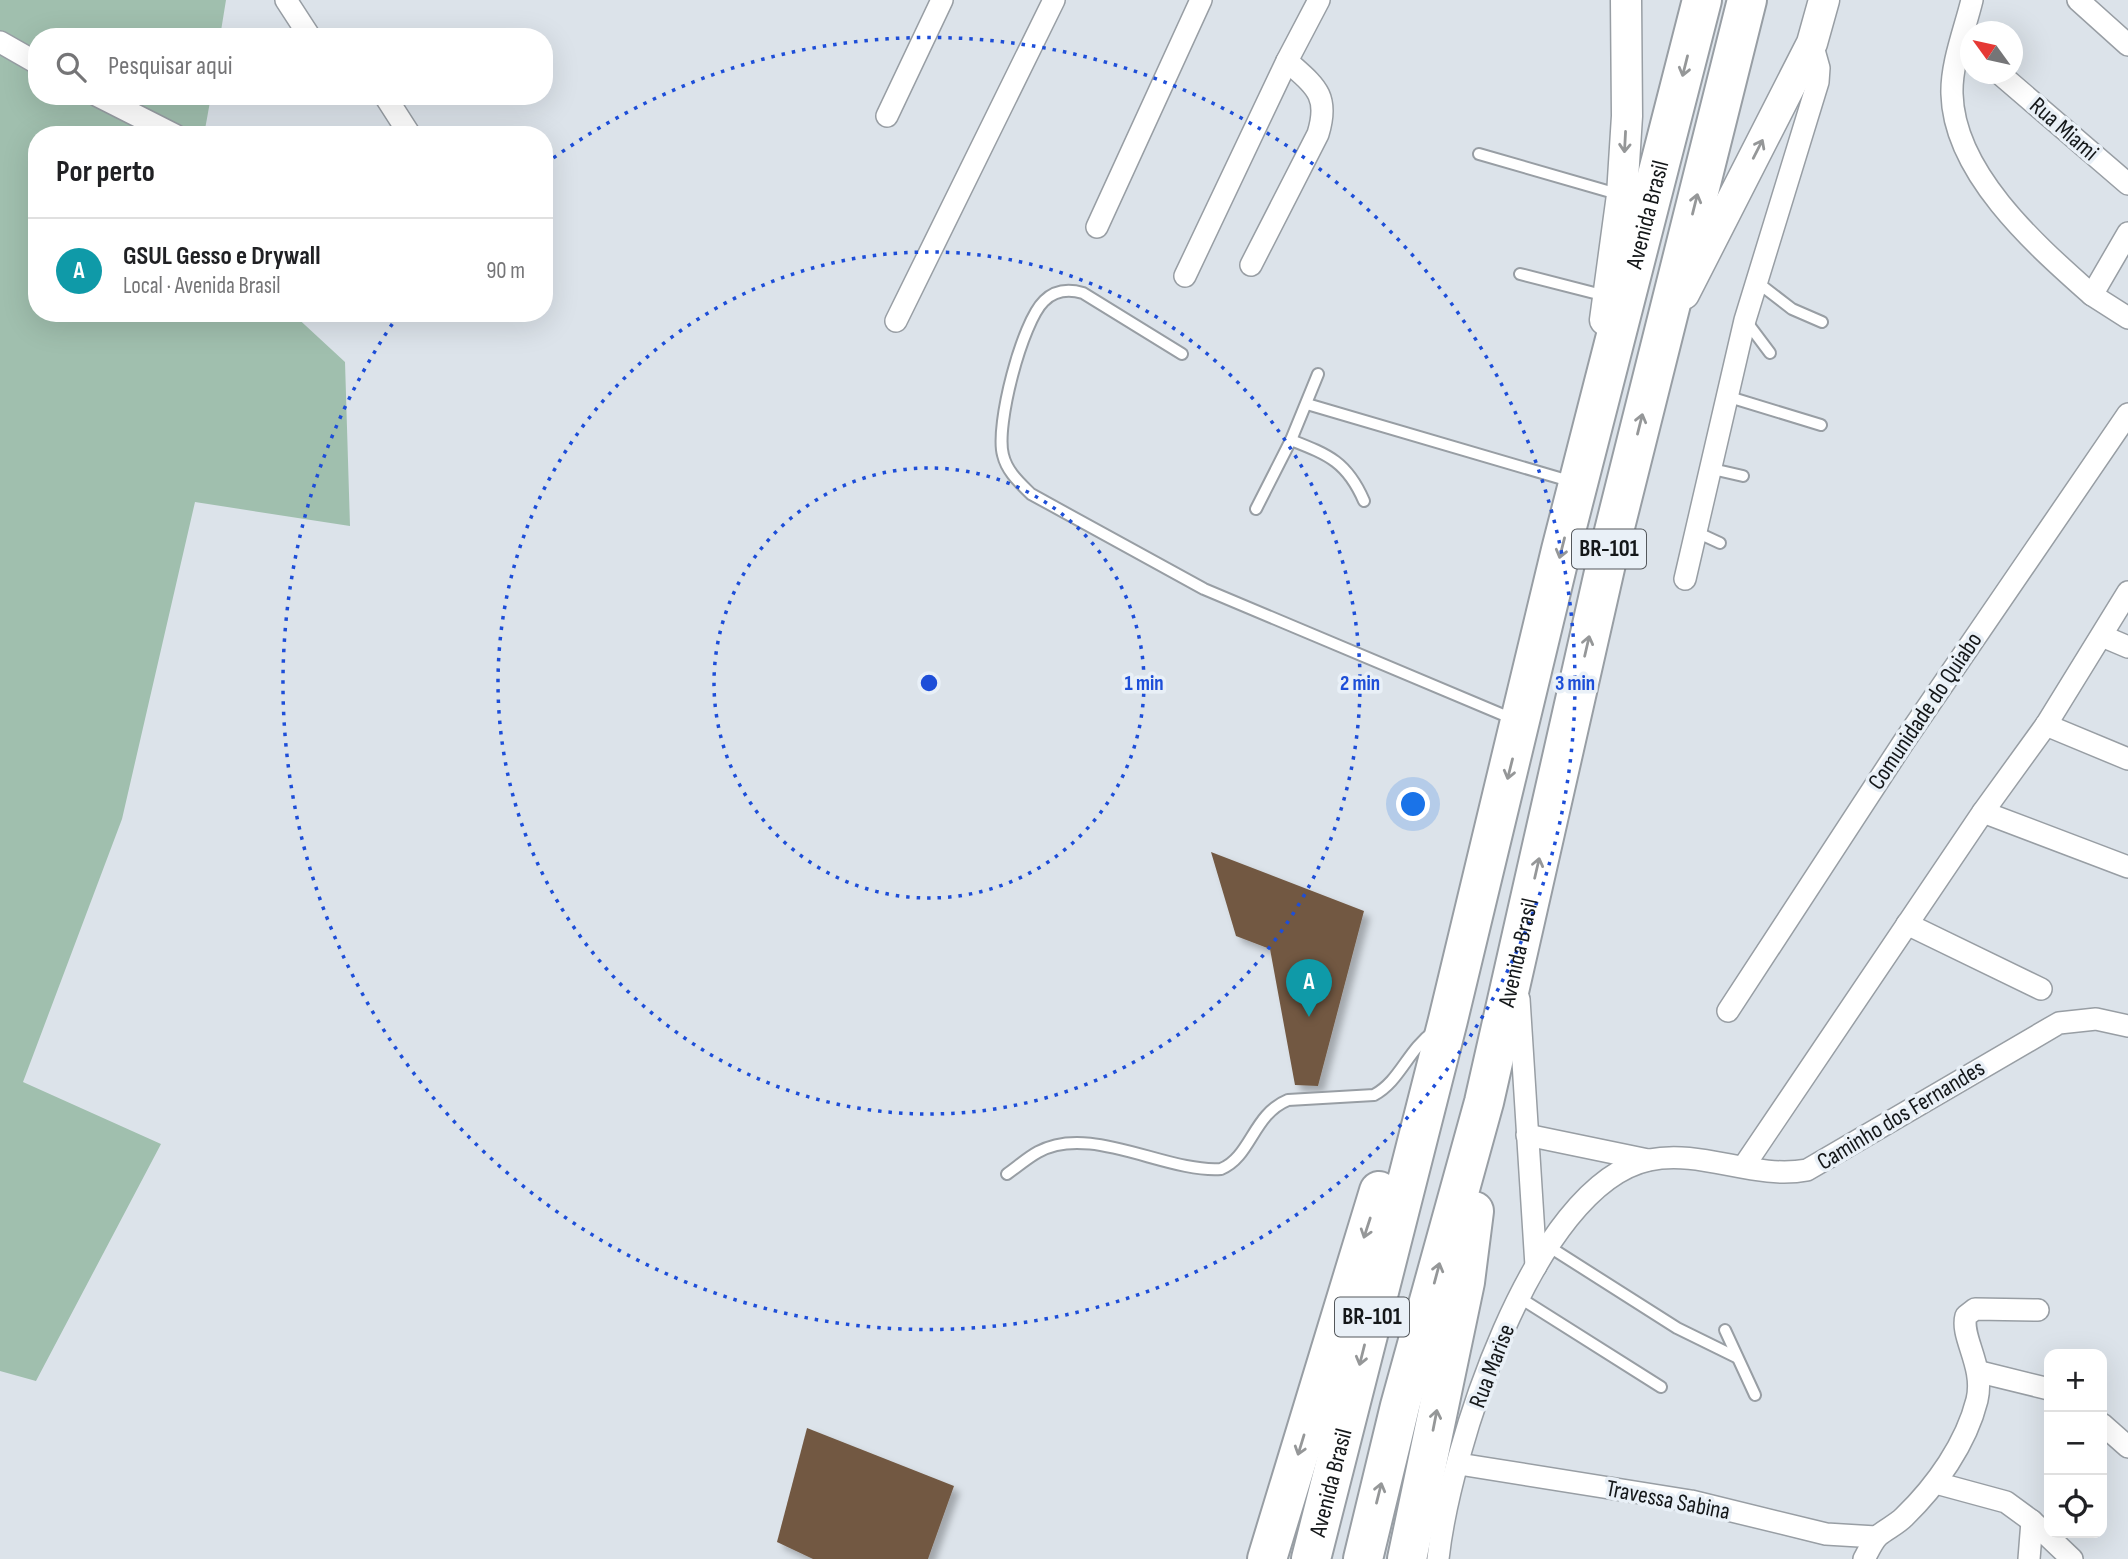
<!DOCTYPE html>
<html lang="pt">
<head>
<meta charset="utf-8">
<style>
  :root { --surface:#fff; --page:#f6f6f6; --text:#202124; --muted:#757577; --line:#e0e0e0; --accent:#9953c7 }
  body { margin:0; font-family:"Sofia Sans Condensed",sans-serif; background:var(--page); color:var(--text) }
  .controls { position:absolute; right:21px; bottom:21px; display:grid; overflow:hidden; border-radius:14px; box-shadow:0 7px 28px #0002 }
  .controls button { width:63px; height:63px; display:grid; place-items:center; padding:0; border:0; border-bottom:2px solid var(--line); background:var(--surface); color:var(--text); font:35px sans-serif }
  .compass { position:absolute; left:1960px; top:21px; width:63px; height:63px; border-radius:50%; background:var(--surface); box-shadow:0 7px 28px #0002; rotate:303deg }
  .you { position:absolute; left:1414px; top:805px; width:24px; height:24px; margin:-18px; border:5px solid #fff; border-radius:50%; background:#1a73e8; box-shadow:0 0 0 10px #1a73e833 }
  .badge { display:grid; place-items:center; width:46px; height:46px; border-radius:50%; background:var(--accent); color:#fff; font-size:23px; font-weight:700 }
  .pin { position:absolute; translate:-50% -58px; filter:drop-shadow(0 2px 4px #0008) }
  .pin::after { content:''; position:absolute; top:37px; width:24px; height:21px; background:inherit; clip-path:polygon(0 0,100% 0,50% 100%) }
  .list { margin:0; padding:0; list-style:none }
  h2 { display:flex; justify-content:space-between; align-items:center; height:91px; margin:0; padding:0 28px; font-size:30px }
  h2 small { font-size:23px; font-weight:400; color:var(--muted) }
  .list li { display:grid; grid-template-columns:46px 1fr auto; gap:21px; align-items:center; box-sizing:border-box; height:105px; padding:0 28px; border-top:2px solid var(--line) }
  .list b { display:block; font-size:26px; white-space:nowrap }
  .list p { margin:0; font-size:23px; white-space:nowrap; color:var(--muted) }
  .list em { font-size:23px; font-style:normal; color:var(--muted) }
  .icon { flex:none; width:38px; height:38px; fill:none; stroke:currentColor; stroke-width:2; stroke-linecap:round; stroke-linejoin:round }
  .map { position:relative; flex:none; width:2128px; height:1559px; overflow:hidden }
  .search { position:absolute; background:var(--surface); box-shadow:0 7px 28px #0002; left:28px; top:28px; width:525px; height:77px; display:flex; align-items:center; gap:18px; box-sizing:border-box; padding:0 24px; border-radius:28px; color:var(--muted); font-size:26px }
  .panel { position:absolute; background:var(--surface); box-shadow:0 7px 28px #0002; left:28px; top:126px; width:525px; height:196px; border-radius:28px }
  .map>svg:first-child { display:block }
  .green { fill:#a0bfae }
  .building { fill:#725943; filter:url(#shadow) }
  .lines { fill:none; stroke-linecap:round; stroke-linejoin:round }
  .lane-casing { stroke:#989ea4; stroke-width:14 }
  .street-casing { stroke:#989ea4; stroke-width:24 }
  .secondary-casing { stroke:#989ea4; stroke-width:33 }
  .highway-casing { stroke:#989ea4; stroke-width:42 }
  .lane { stroke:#fff; stroke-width:10 }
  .street { stroke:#fff; stroke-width:21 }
  .secondary { stroke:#fff; stroke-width:30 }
  .highway { stroke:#fff; stroke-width:38 }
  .oneway { stroke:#959798 }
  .ring { fill:none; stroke:#1d4ed8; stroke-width:3.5; stroke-dasharray:3.5 7 }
  .labels { text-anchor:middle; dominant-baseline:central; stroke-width:7; stroke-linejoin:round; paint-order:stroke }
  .shield { fill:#e9f0f7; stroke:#54585c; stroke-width:2 }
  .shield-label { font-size:23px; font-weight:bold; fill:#141719 }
  .street-label { font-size:24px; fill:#141719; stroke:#e9f0f7 }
  .centre { fill:#1d4ed8; stroke:#e9f0f7; stroke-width:3.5 }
  .ring-label { font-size:21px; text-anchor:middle; font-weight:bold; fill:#1d4ed8; stroke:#e9f0f7; stroke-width:7; stroke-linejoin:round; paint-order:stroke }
</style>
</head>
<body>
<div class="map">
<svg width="2128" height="1559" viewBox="0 0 2128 1559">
  <defs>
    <filter id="shadow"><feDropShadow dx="6" dy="6" stdDeviation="3.5" flood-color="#0004"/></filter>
  </defs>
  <rect width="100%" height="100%" fill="#dce3ea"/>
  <path class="green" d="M 0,0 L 226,0 L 220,37 L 37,37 L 37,96 L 211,96 L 204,135 L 37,135 L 37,313 L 292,313 L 345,362 L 350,526 L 195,502 L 122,819 L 23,1082 L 161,1144 L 36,1381 L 0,1371 Z"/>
  <g class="building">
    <path d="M 1211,852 L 1364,911 L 1318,1086 L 1295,1085 L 1270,949 L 1236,936 Z"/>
    <path d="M 807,1428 L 954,1486 L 928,1559 L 813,1559 L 777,1542 Z"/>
  </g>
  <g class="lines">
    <g class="lane-casing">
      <g id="lane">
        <path d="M 1479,154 L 1621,195"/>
        <path d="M 1520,274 L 1606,296"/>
        <path d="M 1757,282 L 1792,309 L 1822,322"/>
        <path d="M 1746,321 L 1770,353"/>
        <path d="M 1182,354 L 1083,293 C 1069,289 1055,290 1044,301 C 1022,322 995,426 1003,455 C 1007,472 1020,483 1031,494 L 1204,589 L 1513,719"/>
        <path d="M 1726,396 L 1821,425"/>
        <path d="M 1307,404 L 1573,482"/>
        <path d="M 1291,440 C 1329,455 1347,462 1364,501"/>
        <path d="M 1708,468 L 1743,476"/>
        <path d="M 1256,509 L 1291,440 L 1318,374"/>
        <path d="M 1694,531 L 1720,543"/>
        <path d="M 1007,1174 C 1017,1167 1027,1158 1038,1152 C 1090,1123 1166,1173 1221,1169 C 1251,1157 1253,1114 1288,1100 L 1374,1095 C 1400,1081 1407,1051 1434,1031"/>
        <path d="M 1548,1246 L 1677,1328 L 1736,1357"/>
        <path d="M 1520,1298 L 1661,1387"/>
        <path d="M 1725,1330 L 1755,1395"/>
      </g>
    </g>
    <g class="street-casing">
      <g id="street">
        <path d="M 286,0 L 310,37"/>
        <path d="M 1972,0 C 1965,29 1951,64 1952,94 C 1954,174 2037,246 2092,295"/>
        <path d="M 2078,0 L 2128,45"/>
        <path d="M 0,42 L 37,63"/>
        <path d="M 2000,74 L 2128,184"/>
        <path d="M 98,96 L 175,135"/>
        <path d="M 385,96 L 410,135"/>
        <path d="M 887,116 L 942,0"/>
        <path d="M 1097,227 L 1201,0"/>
        <path d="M 2128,233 L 2092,295 L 2128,318"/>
        <path d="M 1251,265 L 1318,134 C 1330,95 1315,86 1287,61"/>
        <path d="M 1185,276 L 1287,61 L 1319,0"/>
        <path d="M 896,321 L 1054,0"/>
        <path d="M 1685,579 L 1745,320 L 1818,82 L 1819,68 L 1812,43"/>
        <path d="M 2102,636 L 2128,647"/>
        <path d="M 2046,725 L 2128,759"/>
        <path d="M 1983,812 L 2128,867"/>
        <path d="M 1907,924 L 2041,989"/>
        <path d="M 1519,999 L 1536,1266"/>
        <path d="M 1728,1011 L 1903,743 L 2128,414"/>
        <path d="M 1527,1135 L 1648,1160"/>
        <path d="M 1744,1166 L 1983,812 L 2046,725 L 2128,592"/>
        <path d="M 1980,1372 L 2049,1389"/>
        <path d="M 2102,1424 L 2128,1447"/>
        <path d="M 1459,1464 L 1691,1501 L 1826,1534 L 1876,1537"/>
        <path d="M 1936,1483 L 2006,1502 L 2032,1521 L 2072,1559"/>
        <path d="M 1438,1559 C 1449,1455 1532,1185 1649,1160 C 1702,1149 1754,1180 1807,1170 L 2059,1023 L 2096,1019 L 2128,1026"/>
        <path d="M 1864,1559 C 1868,1552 1872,1542 1878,1536 C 1886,1529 1896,1525 1904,1517 C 1936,1486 1966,1444 1977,1400 C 1985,1366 1960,1337 1966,1316 L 1975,1309 L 2038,1310"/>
        <path d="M 2029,1559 L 2032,1521"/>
      </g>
    </g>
    <g class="secondary-casing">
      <g id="secondary">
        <path d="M 1684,294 L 1812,43 L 1824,0"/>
        <path d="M 1605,320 L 1622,195 L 1627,116 L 1626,0"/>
      </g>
    </g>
    <g class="highway-casing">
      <g id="highway">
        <path d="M 1267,1559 L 1379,1191"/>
        <path id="s1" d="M 1311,1559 L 1448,1020 L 1561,550 L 1702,0"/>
        <path id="s2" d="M 1363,1559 L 1400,1406 L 1484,1102 L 1607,559 L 1747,0"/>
        <path d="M 1407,1559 L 1465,1282 L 1474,1211"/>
      </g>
    </g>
    <use href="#lane" class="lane"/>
    <use href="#street" class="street"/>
    <use href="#secondary" class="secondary"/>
    <use href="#highway" class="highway"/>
  </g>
  <defs><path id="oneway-shaft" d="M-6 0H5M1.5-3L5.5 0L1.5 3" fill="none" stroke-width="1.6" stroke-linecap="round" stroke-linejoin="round" transform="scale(1.75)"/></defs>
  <g class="oneway">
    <use href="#oneway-shaft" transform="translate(1685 66) rotate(104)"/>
    <use href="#oneway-shaft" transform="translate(1625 142) rotate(93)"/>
    <use href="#oneway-shaft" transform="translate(1758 149) rotate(-63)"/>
    <use href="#oneway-shaft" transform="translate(1695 204) rotate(-76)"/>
    <use href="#oneway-shaft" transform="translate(1640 424) rotate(-76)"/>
    <use href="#oneway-shaft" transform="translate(1562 548) rotate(104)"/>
    <use href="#oneway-shaft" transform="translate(1587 646) rotate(-77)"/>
    <use href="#oneway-shaft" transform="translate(1510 769) rotate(104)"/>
    <use href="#oneway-shaft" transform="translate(1537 868) rotate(-77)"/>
    <use href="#oneway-shaft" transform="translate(1367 1228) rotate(108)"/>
    <use href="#oneway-shaft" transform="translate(1437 1273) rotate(-75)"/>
    <use href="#oneway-shaft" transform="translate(1362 1355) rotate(104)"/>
    <use href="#oneway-shaft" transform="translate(1435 1420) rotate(-79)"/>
    <use href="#oneway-shaft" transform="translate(1301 1445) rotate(107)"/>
    <use href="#oneway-shaft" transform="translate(1379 1493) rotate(-76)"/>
  </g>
  <g class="ring">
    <circle cx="929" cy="683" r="215"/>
    <circle cx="929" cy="683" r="431"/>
    <path d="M545 164A646 646 0 1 1 397 317"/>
  </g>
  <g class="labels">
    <g class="shield">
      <rect x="1572" y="529.5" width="74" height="39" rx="5"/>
      <rect x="1335" y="1297.5" width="74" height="39" rx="5"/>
    </g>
    <g class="shield-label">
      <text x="1609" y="549">BR-101</text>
      <text x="1372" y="1317">BR-101</text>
    </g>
    <g class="street-label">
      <text transform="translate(2064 129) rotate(41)">Rua Miami</text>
      <text stroke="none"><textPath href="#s1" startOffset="1386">Avenida Brasil</textPath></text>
      <text transform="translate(1925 711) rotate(-56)">Comunidade do Quiabo</text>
      <text stroke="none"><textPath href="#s2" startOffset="626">Avenida Brasil</textPath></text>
      <text transform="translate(1901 1115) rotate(-31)">Caminho dos Fernandes</text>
      <text transform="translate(1492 1366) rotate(-69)">Rua Marise</text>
      <text stroke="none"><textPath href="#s1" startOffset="79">Avenida Brasil</textPath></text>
      <text transform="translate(1668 1500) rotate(11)">Travessa Sabina</text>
    </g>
  </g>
  <circle cx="929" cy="683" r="10" class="centre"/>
  <g class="ring-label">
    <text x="1144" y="690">1 min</text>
    <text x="1360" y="690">2 min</text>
    <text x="1575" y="690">3 min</text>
  </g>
</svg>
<div class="controls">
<button>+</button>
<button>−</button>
<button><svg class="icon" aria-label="locate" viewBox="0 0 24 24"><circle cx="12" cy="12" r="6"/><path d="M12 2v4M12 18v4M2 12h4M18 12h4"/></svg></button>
</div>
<svg class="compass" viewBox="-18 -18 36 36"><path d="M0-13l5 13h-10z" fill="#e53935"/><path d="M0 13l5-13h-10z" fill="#757577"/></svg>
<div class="you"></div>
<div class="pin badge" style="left:1309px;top:1017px;background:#0f9aa8">A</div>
<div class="search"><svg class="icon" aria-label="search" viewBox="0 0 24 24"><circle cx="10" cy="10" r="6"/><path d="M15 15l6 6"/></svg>Pesquisar aqui</div>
<section class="panel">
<h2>Por perto<small></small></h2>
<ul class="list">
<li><span class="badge" style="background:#0f9aa8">A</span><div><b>GSUL Gesso e Drywall</b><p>Local · Avenida Brasil</p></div><em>90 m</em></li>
</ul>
</section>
</div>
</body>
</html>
